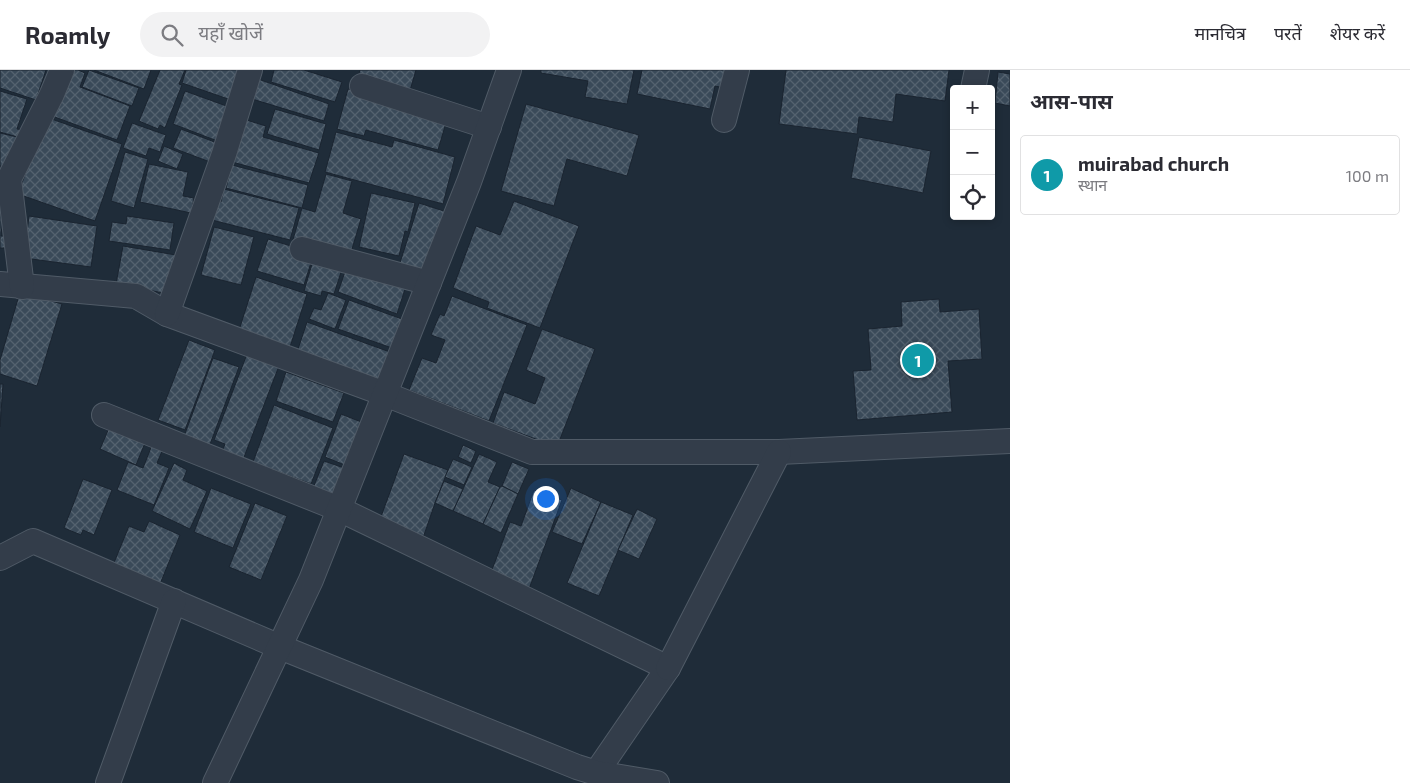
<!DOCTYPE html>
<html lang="hi">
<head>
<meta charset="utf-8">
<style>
  :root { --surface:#fff; --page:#f2f2f3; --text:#2b2b33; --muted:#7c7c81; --line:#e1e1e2; --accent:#2563eb }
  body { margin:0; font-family:"Exo 2","Noto Sans Devanagari",sans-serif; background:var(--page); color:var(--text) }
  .controls { position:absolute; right:15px; top:15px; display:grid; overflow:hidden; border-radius:5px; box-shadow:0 2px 8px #0003 }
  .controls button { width:45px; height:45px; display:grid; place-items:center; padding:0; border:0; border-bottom:1px solid var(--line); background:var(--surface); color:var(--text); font:25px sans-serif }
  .you { position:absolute; left:545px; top:428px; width:18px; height:18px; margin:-12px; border:4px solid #fff; border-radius:50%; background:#1a73e8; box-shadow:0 0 0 8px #1a73e833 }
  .badge { display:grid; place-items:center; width:32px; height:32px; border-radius:50%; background:var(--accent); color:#fff; font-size:16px; font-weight:700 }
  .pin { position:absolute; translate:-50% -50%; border:2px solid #fff; box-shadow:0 1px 5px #0006 }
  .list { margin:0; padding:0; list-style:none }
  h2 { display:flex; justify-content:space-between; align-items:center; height:65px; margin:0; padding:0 20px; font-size:21px }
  h2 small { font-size:16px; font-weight:400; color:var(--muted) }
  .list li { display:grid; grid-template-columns:32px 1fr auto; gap:15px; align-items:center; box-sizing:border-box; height:80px; margin:0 10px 10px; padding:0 10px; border:1px solid var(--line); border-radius:5px }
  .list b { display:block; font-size:19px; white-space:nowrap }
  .list p { margin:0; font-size:16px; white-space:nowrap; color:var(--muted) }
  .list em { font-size:16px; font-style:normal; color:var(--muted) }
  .icon { flex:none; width:28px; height:28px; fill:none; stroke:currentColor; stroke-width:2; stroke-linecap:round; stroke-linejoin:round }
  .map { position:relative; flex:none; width:1010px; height:713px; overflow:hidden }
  header { display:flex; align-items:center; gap:30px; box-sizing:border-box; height:70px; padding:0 25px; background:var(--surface); border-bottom:1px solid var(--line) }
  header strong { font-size:24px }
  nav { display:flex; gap:28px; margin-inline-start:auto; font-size:18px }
  .search { width:350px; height:45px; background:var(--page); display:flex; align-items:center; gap:12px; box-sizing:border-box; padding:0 18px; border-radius:28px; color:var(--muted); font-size:19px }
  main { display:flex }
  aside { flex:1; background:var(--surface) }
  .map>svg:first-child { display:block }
  .building { fill:url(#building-cross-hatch); stroke:#1a2430 }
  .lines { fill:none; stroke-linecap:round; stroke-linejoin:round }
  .street-casing { stroke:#505b67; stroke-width:26 }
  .street { stroke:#333d4a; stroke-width:24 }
</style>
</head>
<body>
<header>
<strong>Roamly</strong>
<div class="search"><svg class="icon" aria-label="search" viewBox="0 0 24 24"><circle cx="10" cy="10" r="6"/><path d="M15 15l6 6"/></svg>यहाँ खोजें</div>
<nav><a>मानचित्र</a><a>परतें</a><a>शेयर करें</a></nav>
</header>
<main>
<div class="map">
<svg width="1010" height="713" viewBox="0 0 1010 713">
  <defs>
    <pattern id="building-cross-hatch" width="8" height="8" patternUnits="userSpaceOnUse" patternTransform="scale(1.25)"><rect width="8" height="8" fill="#3a4a59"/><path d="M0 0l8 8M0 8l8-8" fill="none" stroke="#54626f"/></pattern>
  </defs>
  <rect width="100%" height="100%" fill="#1f2c39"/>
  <g class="building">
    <path d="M 0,0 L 46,0 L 36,30 L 0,18 Z"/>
    <path d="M 69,0 L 78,0 L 85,3 L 80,17 L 130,36 L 117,70 L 52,46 Z"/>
    <path d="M 89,0 L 139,18 L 132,36 L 82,17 Z"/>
    <path d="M 94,0 L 151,0 L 144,19 Z"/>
    <path d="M 160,0 L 185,0 L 179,14 L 182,15 L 165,58 L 160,55 L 158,59 L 139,51 Z"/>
    <path d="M 186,0 L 242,0 L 231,30 L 182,13 Z"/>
    <path d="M 274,0 L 304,0 L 342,12 L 335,32 L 271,12 Z"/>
    <path d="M 360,0 L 416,0 L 409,24 L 357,10 Z"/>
    <path d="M 541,0 L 634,0 L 627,34 L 585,27 L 588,11 L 541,3 Z"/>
    <path d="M 642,0 L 733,0 L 729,19 L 715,16 L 710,39 L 637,24 Z"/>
    <path d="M 786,0 L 949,0 L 945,31 L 896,24 L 893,52 L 859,47 L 857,64 L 779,54 Z"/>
    <path d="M 998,2 L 1010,4 L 1010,36 L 995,33 Z"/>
    <path d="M 258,9 L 329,34 L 324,51 L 252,29 Z"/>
    <path d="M 348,19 L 448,46 L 438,80 L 366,60 L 364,66 L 337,59 Z"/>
    <path d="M 0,21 L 27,29 L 17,59 L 23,60 L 21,68 L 0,62 Z"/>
    <path d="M 185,21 L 232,38 L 220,72 L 173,54 Z"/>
    <path d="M 526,34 L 639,65 L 627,106 L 567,89 L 554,136 L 501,121 Z"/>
    <path d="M 275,39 L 326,54 L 319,80 L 267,64 Z"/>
    <path d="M 46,47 L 122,74 L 95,151 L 18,124 Z"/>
    <path d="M 243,49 L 266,56 L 263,67 L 319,83 L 309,113 L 232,92 Z"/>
    <path d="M 132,53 L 166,65 L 160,82 L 149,78 L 146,86 L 123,78 Z"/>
    <path d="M 181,59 L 217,73 L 210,92 L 173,78 Z"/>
    <path d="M 336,62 L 392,77 L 394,70 L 455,87 L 443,134 L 325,102 Z"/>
    <path d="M 0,63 L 17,67 L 9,98 L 0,96 Z"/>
    <path d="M 859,67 L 931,81 L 923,123 L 851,108 Z"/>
    <path d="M 164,76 L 183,84 L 177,99 L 158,91 Z"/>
    <path d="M 125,82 L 148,89 L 134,138 L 111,131 Z"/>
    <path d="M 149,94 L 188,102 L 183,126 L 194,128 L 191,143 L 140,132 Z"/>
    <path d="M 232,95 L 308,115 L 302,138 L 226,118 Z"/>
    <path d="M 326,104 L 352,111 L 343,143 L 361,149 L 349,189 L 292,173 L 302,138 L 315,142 Z"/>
    <path d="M 224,119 L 299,138 L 290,170 L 208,149 L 213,130 L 221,132 Z"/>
    <path d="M 371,123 L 415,133 L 408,162 L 405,161 L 399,186 L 359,177 Z"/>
    <path d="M 514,131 L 579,156 L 540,258 L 487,238 L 489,232 L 453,218 L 476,156 L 500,165 Z"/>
    <path d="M 419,133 L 450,143 L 430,209 L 398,199 Z"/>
    <path d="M 0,144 L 3,144 L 1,166 L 7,166 L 6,178 L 0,178 Z"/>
    <path d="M 29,146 L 97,156 L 91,197 L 24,188 Z"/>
    <path d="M 127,146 L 174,153 L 170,180 L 109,171 L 112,152 L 126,154 Z"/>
    <path d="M 214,157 L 254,167 L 241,215 L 201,205 Z"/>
    <path d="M 268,169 L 314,183 L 304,215 L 257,201 Z"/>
    <path d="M 123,176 L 176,185 L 169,224 L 116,214 Z"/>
    <path d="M 315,184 L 344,193 L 334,224 L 322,221 L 321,226 L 304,221 Z"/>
    <path d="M 348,193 L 407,213 L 397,244 L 338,222 Z"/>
    <path d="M 256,207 L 307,224 L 290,277 L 239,260 Z"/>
    <path d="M 20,222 L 62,234 L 37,316 L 0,304 L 0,290 Z"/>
    <path d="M 328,223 L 346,230 L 335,259 L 309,249 L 314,238 L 321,240 Z"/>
    <path d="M 452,226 L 527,255 L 489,351 L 409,320 L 422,288 L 436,293 L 445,270 L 431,265 L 440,244 L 444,246 Z"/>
    <path d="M 939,229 L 940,242 L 979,239 L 982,289 L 948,291 L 952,342 L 857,350 L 853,301 L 871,300 L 868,259 L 902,256 L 901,232 Z"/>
    <path d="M 349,230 L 402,249 L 392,278 L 338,259 Z"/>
    <path d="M 307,252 L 390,282 L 379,312 L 297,282 Z"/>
    <path d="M 542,259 L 595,279 L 557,377 L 493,353 L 504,322 L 535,334 L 545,308 L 526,300 Z"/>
    <path d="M 189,270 L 215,280 L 185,360 L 158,350 Z"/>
    <path d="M 247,284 L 279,296 L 241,395 L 220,387 L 225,374 L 214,370 Z"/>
    <path d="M 213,288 L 239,297 L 209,377 L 183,369 Z"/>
    <path d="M 286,302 L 344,323 L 333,352 L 276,331 Z"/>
    <path d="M 0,314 L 3,314 L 0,357 Z"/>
    <path d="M 274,335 L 333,358 L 311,414 L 253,392 Z"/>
    <path d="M 341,344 L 369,355 L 352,398 L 325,387 Z"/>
    <path d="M 109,358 L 145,373 L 136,395 L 100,379 Z"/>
    <path d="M 152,375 L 163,379 L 157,393 L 169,398 L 154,435 L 117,420 L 128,392 L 143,398 Z"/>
    <path d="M 463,375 L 476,381 L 471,393 L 458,387 Z"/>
    <path d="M 404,384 L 448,400 L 435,433 L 423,468 L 379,452 Z"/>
    <path d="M 479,384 L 497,392 L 488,412 L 500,417 L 483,454 L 453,441 Z"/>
    <path d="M 453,389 L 472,397 L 464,415 L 445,407 Z"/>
    <path d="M 324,391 L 350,400 L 337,433 L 311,423 Z"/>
    <path d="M 512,392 L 529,399 L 518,424 L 502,416 Z"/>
    <path d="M 174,393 L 187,400 L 183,410 L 207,421 L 190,459 L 152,441 Z"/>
    <path d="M 83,409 L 112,420 L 94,465 L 83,460 L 81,465 L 64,458 Z"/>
    <path d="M 444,411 L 463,419 L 453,441 L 435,433 Z"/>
    <path d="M 502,416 L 518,424 L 501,463 L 483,454 L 500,417 Z"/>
    <path d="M 211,418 L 251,434 L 233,478 L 194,462 Z"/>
    <path d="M 571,418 L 601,432 L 582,474 L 552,462 Z"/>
    <path d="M 534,420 L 562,430 L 529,519 L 490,505 L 510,452 L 521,456 Z"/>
    <path d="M 601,432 L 633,445 L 599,526 L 567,513 Z"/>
    <path d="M 255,433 L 287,446 L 261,510 L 229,497 Z"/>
    <path d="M 637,439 L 657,449 L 639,489 L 618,480 Z"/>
    <path d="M 149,451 L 180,465 L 158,519 L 111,500 L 129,456 L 144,462 Z"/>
  </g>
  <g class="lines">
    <g class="street-casing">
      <g id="street">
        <path d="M 362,16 L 489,57"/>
        <path d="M 973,19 L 977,0"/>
        <path d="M 724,50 L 737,0"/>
        <path d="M 302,179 L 429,213"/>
        <path d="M 0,214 L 136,226 L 167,244 L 385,324 L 532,382 L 779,382 L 1010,371"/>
        <path d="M 22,217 L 9,109 L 52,24 L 62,0"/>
        <path d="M 167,244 L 224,84 L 250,0"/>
        <path d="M 104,345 L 339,439 L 668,598 L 596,703"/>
        <path d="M 0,488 L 33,471 L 280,577 L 577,697 L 596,703 L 657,713"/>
        <path d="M 668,598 L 779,382"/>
        <path d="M 108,713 L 174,531"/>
        <path d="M 215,713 L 311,510 L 469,112 L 509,0"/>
      </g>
    </g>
    <use href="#street" class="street"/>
  </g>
</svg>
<div class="controls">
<button>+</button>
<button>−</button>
<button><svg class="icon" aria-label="locate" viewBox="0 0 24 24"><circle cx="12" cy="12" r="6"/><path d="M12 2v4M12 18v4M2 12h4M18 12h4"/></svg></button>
</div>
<div class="you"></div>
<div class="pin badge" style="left:918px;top:290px;background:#0f9aa8">1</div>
</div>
<aside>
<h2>आस-पास<small></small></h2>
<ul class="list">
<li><span class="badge" style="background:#0f9aa8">1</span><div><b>muirabad church</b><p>स्थान</p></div><em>100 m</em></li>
</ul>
</aside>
</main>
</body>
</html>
